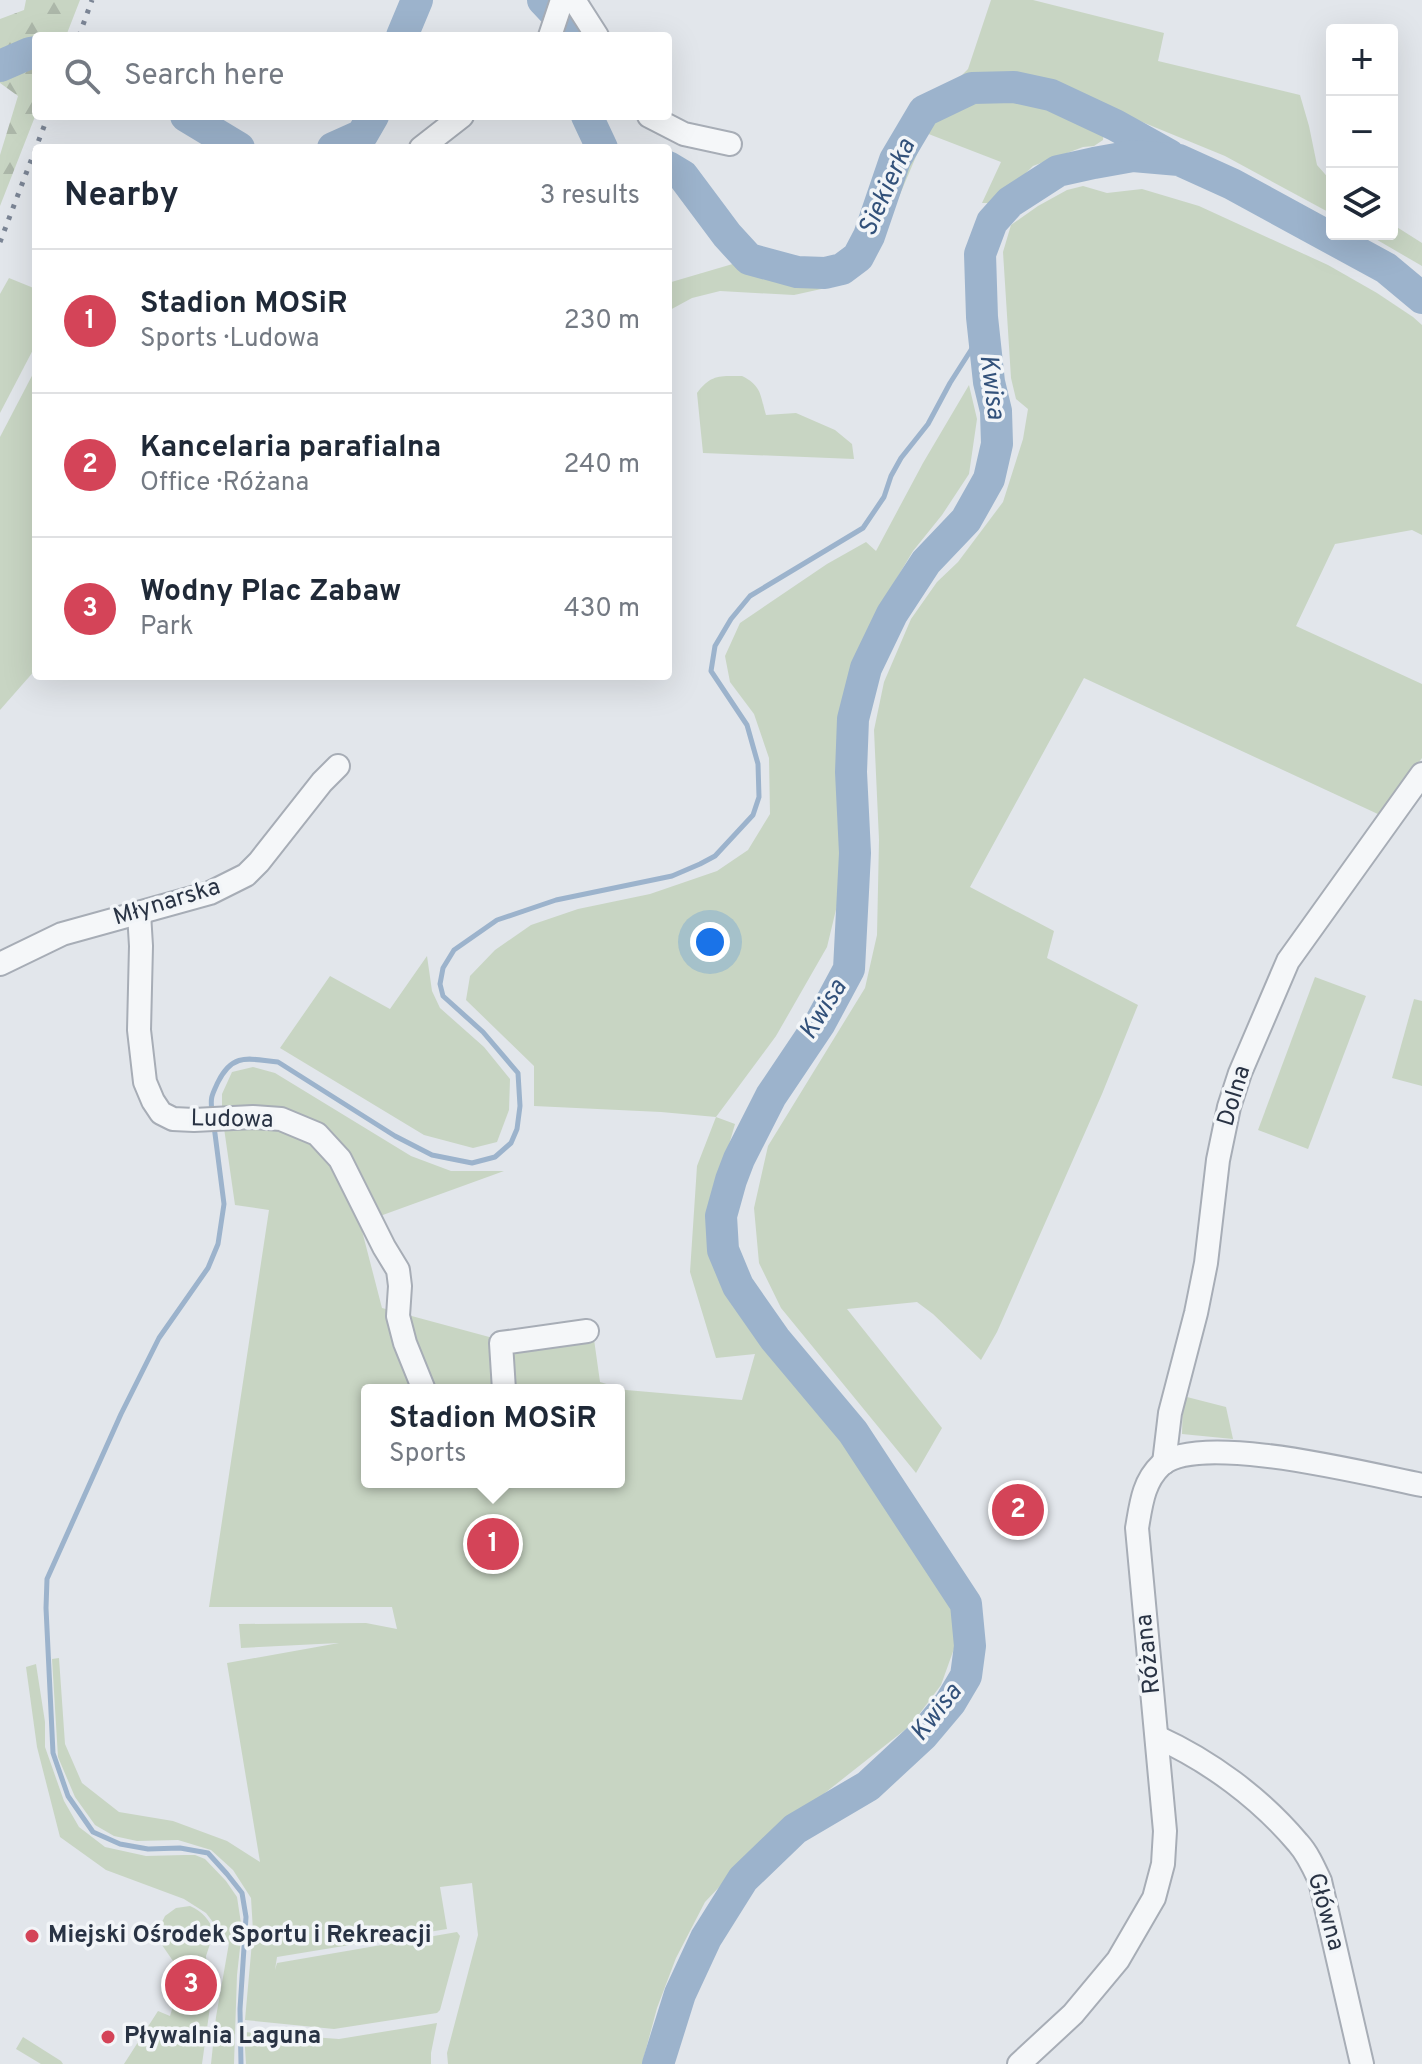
<!DOCTYPE html>
<html lang="en">
<head>
<meta charset="utf-8">
<style>
  :root { --surface:#fff; --page:#f6f6f7; --text:#1f2937; --muted:#747a83; --line:#e0e1e3; --accent:#d44458 }
  body { margin:0; font-family:Overpass,sans-serif; background:var(--page); color:var(--text) }
  .controls { position:absolute; right:24px; top:24px; display:grid; overflow:hidden; border-radius:8px; box-shadow:0 8px 32px #0002 }
  .controls button { width:72px; height:72px; display:grid; place-items:center; padding:0; border:0; border-bottom:2px solid var(--line); background:var(--surface); color:var(--text); font:40px sans-serif }
  .you { position:absolute; left:710px; top:942px; width:28px; height:28px; margin:-20px; border:6px solid #fff; border-radius:50%; background:#1a73e8; box-shadow:0 0 0 12px #1a73e833 }
  .badge { display:grid; place-items:center; width:52px; height:52px; border-radius:50%; background:var(--accent); color:#fff; font-size:26px; font-weight:700 }
  .pin { position:absolute; translate:-50% -50%; border:4px solid #fff; box-shadow:0 2px 8px #0006 }
  .popup { position:absolute; left:361px; top:1384px; width:264px; height:104px; box-sizing:border-box; display:grid; place-content:center; border-radius:8px; background:var(--surface); filter:drop-shadow(0 2px 6px #0005); font-size:26px; white-space:nowrap; color:var(--muted) }
  .popup b { font-size:30px; color:var(--text) }
  .popup::after { content:''; position:absolute; left:50%; top:100%; margin-left:-16px; border:16px solid transparent; border-top-color:var(--surface) }
  .list { margin:0; padding:0; list-style:none }
  h2 { display:flex; justify-content:space-between; align-items:center; height:104px; margin:0; padding:0 32px; font-size:34px }
  h2 small { font-size:26px; font-weight:400; color:var(--muted) }
  .list li { display:grid; grid-template-columns:52px 1fr auto; gap:24px; align-items:center; box-sizing:border-box; height:144px; padding:0 32px; border-top:2px solid var(--line) }
  .list b { display:block; font-size:30px; white-space:nowrap }
  .list p { margin:0; font-size:26px; white-space:nowrap; color:var(--muted) }
  .list em { font-size:26px; font-style:normal; color:var(--muted) }
  .icon { flex:none; width:44px; height:44px; fill:none; stroke:currentColor; stroke-width:2; stroke-linecap:round; stroke-linejoin:round }
  .map { position:relative; flex:none; width:1422px; height:2064px; overflow:hidden }
  .search { position:absolute; background:var(--surface); box-shadow:0 8px 32px #0002; left:32px; top:32px; width:640px; height:88px; display:flex; align-items:center; gap:20px; box-sizing:border-box; padding:0 28px; border-radius:8px; color:var(--muted); font-size:30px }
  .panel { position:absolute; background:var(--surface); box-shadow:0 8px 32px #0002; left:32px; top:144px; width:640px; height:536px; border-radius:8px }
  .map>svg:first-child { display:block }
  .green { fill:#c8d5c3; fill-rule:evenodd }
  .forest { fill:url(#forest-firs) }
  .lines { fill:none; stroke-linecap:round; stroke-linejoin:round }
  .stream { stroke:#9cb3cc; stroke-width:5 }
  .river { stroke:#9cb3cc; stroke-width:32 }
  .minor-casing { stroke:#a7adb6; stroke-width:26 }
  .minor { stroke:#f5f7f9; stroke-width:22 }
  .rail { stroke:#7b8595; stroke-width:5; stroke-dasharray:4 8; stroke-linecap:butt }
  .poi-dot { fill:#d44458; stroke:#f2f5f8; stroke-width:3 }
  .labels { text-anchor:middle; dominant-baseline:central; stroke-width:7; stroke-linejoin:round; paint-order:stroke }
  .street-label { font-size:24px; fill:#293344; stroke:#f2f5f8 }
  .poi-label { font-size:24px; font-weight:bold; fill:#293344; stroke:#f2f5f8; text-anchor:start }
  .water-label { font-size:26px; font-style:italic; fill:#32517a; stroke:#f2f5f8 }
</style>
</head>
<body>
<div class="map">
<svg width="1422" height="2064" viewBox="0 0 1422 2064">
  <defs>
    <pattern id="forest-firs" width="22" height="20" patternUnits="userSpaceOnUse" patternTransform="scale(2)"><rect width="22" height="20" fill="#c8d5c3"/><path d="M5 1l3.5 6h-7zM16 11l3.5 6h-7z" fill="#acb7a9"/></pattern>
  </defs>
  <rect width="100%" height="100%" fill="#e2e6eb"/>
  <g class="green">
    <path d="M 991,0 L 1033,0 L 1164,33 L 1158,61 L 1300,95 L 1309,126 L 1317,165 L 1332,182 L 1332,214 L 1225,156 L 1047,83 L 1002,73 L 956,81 L 968,69 Z"/>
    <path d="M 981,95 C 1024,98 1068,103 1104,129 L 1103,140 L 1094,146 L 1083,147 L 1033,166 L 1011,188 L 1000,203 L 982,203 L 1001,162 L 926,133 L 895,206 L 898,179 L 911,143 L 927,119 L 963,100 Z"/>
    <path d="M 1083,186 L 1107,193 L 1142,189 L 1199,206 L 1328,265 L 1377,293 L 1413,317 L 1422,325 L 1422,535 L 1412,530 L 1335,544 L 1296,626 L 1422,684 L 1422,758 L 1380,815 L 1084,678 L 970,887 L 1054,931 L 1047,958 L 1138,1005 L 1102,1094 L 997,1332 L 981,1360 L 933,1314 L 917,1302 L 847,1309 L 942,1428 L 916,1473 L 781,1308 L 759,1263 L 754,1208 L 768,1146 L 865,988 L 877,935 L 879,840 L 874,730 L 884,682 L 911,619 L 937,582 L 958,562 L 1003,502 L 1023,439 L 1028,409 L 1016,399 L 1011,378 L 1003,252 L 1011,225 L 1038,206 L 1067,190 Z"/>
    <path d="M 1392,224 L 1422,243 L 1422,266 L 1367,234 L 1392,234 Z"/>
    <path d="M 736,263 L 771,276 L 835,280 L 861,273 L 835,286 L 794,295 L 720,291 L 692,298 L 668,311 L 668,283 Z"/>
    <path d="M 9,278 L 36,289 L 36,344 L 0,413 L 0,294 Z"/>
    <path d="M 36,368 L 36,669 L 0,710 L 0,437 Z"/>
    <path d="M 742,376 C 762,386 760,395 766,415 L 796,413 L 835,430 L 852,444 L 854,459 L 703,453 L 697,393 C 711,374 720,376 742,376 Z"/>
    <path d="M 969,385 L 977,419 L 969,474 L 942,515 L 913,551 L 885,598 L 844,695 L 839,783 L 846,868 L 827,947 L 776,1036 L 716,1117 L 735,1124 L 720,1176 L 711,1223 L 718,1275 L 829,1422 L 954,1612 L 955,1646 L 941,1685 L 911,1725 L 759,1845 L 705,1902 L 676,1958 L 657,2008 L 642,2064 L 448,2064 L 447,2053 L 478,1935 L 472,1883 L 440,1887 L 447,1929 L 277,1957 L 275,1970 L 277,1963 L 457,1932 L 460,1936 L 440,2010 L 437,2013 L 334,2029 L 245,2020 L 253,1931 L 251,1898 L 233,1870 L 211,1850 L 178,1840 L 137,1841 L 114,1836 L 95,1825 L 75,1797 L 58,1757 L 52,1659 L 59,1658 L 65,1744 L 82,1783 L 119,1812 L 173,1821 L 227,1841 L 260,1862 L 227,1663 L 339,1643 L 241,1648 L 239,1624 L 366,1623 L 397,1629 L 392,1607 L 209,1607 L 269,1210 L 235,1205 L 224,1128 L 265,1127 L 309,1140 L 335,1167 L 360,1223 L 382,1308 L 493,1338 L 592,1325 L 600,1382 L 626,1390 L 742,1400 L 755,1354 L 716,1358 L 690,1272 L 697,1166 L 716,1117 L 661,1112 L 534,1106 L 534,1066 L 466,1000 L 470,976 L 495,950 L 531,925 L 578,909 L 650,894 L 717,871 L 748,850 L 770,814 L 769,758 L 754,714 L 730,682 L 725,656 L 740,623 L 827,564 L 866,542 L 876,551 L 923,463 ZM 367,1390 L 619,1390 L 619,1482 L 367,1482 Z"/>
    <path d="M 427,956 L 432,991 L 440,1008 L 484,1047 L 510,1079 L 509,1110 L 497,1142 L 473,1148 L 424,1135 L 280,1048 L 330,976 L 390,1009 Z"/>
    <path d="M 1315,977 L 1366,996 L 1308,1149 L 1258,1130 Z"/>
    <path d="M 1414,999 L 1422,1001 L 1422,1086 L 1392,1078 Z"/>
    <path d="M 253,1067 L 275,1073 L 411,1156 L 451,1171 L 504,1171 L 380,1216 L 333,1137 L 222,1108 L 222,1094 L 232,1072 Z"/>
    <path d="M 1183,1396 L 1226,1407 L 1233,1439 L 1182,1434 Z"/>
    <path d="M 36,1664 L 45,1722 L 45,1747 L 64,1801 L 79,1827 L 105,1847 L 146,1856 L 184,1855 L 195,1855 L 205,1859 L 226,1881 L 237,1897 L 242,1930 L 237,1975 L 234,2064 L 211,2064 L 216,2017 L 229,1943 L 206,1913 L 184,1899 L 106,1870 L 60,1837 L 37,1747 L 26,1667 Z"/>
    <path d="M 190,1906 C 203,1912 209,1919 214,1932 L 206,1956 L 210,2007 L 202,2064 L 124,2064 L 158,2011 L 170,2016 L 173,2006 L 171,1986 L 177,1984 L 173,1961 L 162,1945 L 158,1930 L 165,1916 L 176,1908 Z"/>
    <path d="M 437,2023 L 431,2053 L 431,2064 L 246,2064 L 244,2032 L 339,2039 Z"/>
    <path d="M 23,2037 L 61,2061 L 63,2064 L 41,2064 L 16,2049 Z"/>
  </g>
  <path class="forest" d="M 26,0 L 80,0 L 66,36 L 36,36 L 36,114 L 0,206 L 0,155 L 18,96 L 0,83 L 0,19 L 24,10 Z"/>
  <g class="lines">
    <g class="stream">
      <path d="M 212,1112 C 210,1097 212,1095 218,1082 C 233,1052 249,1059 278,1062 L 395,1136 L 432,1155 L 472,1163 L 495,1157 L 511,1143 L 517,1129 L 520,1106 L 518,1073 L 483,1032 L 443,996 L 440,984 L 443,968 L 454,950 L 497,920 L 556,900 L 672,876 L 700,864 L 715,856 L 753,815 L 759,797 L 758,764 L 747,725 L 711,671 L 715,646 L 731,619 L 750,596 L 863,528 L 884,497 L 891,476 L 901,458 L 928,424 L 950,383 L 971,350 L 983,325"/>
      <path d="M 214,1126 L 224,1204 L 218,1244 L 208,1268 L 159,1338 L 121,1414 L 47,1579 L 46,1608 L 53,1753 L 68,1796 L 93,1832 L 120,1844 L 148,1849 L 180,1848 L 208,1853 L 227,1874 L 242,1893 L 246,1917 L 240,2009 L 241,2064"/>
    </g>
    <g class="river">
      <path d="M 543,0 L 577,36"/>
      <path d="M 402,36 L 417,0"/>
      <path d="M 0,66 L 30,53 L 36,52"/>
      <path d="M 186,116 L 239,148"/>
      <path d="M 587,116 L 602,148"/>
      <path d="M 333,148 L 362,135 L 373,116"/>
      <path d="M 668,167 L 683,176 L 727,235 L 749,259 L 797,272 L 825,273 L 842,269 L 858,257 L 869,236 L 895,160 L 924,111 L 972,88 L 1014,87 L 1051,95 L 1115,125 L 1169,155"/>
      <path d="M 658,2064 L 680,1994 L 706,1938 L 743,1879 L 795,1829 L 868,1786 L 923,1735 L 950,1703 L 966,1676 L 970,1646 L 966,1604 L 853,1432 L 775,1339 L 738,1286 L 723,1250 L 721,1216 L 731,1180 L 739,1159 L 771,1096 L 820,1023 L 849,969 L 855,853 L 851,772 L 853,719 L 866,668 L 892,614 L 926,562 L 966,520 L 989,479 L 997,444 L 996,411 L 989,382 L 982,317 L 980,254 L 992,222 L 1010,202 L 1058,171 L 1094,163 L 1133,156 L 1179,160 L 1232,184 L 1386,268 L 1422,298"/>
    </g>
    <g class="minor-casing">
      <g id="minor">
        <path d="M 574,0 L 597,36"/>
        <path d="M 550,36 L 562,0"/>
        <path d="M 649,116 L 684,134 L 730,144"/>
        <path d="M 421,148 L 462,116"/>
        <path d="M 139,913 L 141,946 L 139,1030 L 145,1082 L 153,1101 L 161,1113 L 173,1119 L 194,1120 L 253,1117 L 281,1119 L 317,1134 L 340,1159 L 384,1247 L 398,1270 L 400,1286 L 398,1316 L 405,1343 L 424,1390"/>
        <path d="M 0,964 L 62,934 L 210,893 L 246,875 L 259,862 L 322,782 L 338,766"/>
        <path d="M 504,1390 L 501,1343 L 587,1331"/>
        <path d="M 1164,1463 L 1170,1413 L 1196,1313 L 1206,1263 L 1218,1160 L 1229,1107 L 1240,1073 L 1288,961 L 1422,774"/>
        <path d="M 1157,1737 C 1210,1761 1260,1798 1298,1843 C 1308,1854 1314,1868 1320,1881 L 1362,2064"/>
        <path d="M 1019,2064 L 1073,2014 L 1118,1960 L 1154,1898 L 1163,1864 L 1165,1831 L 1137,1528 C 1141,1505 1143,1482 1161,1465 C 1199,1431 1371,1475 1422,1485"/>
      </g>
    </g>
    <use href="#minor" class="minor"/>
    <g class="rail">
      <path d="M 79,36 L 92,0"/>
      <path d="M 0,242 L 48,116"/>
    </g>
  </g>
  <g class="poi-dot">
    <circle cx="32" cy="1936" r="8"/>
    <circle cx="108" cy="2037" r="8"/>
  </g>
  <g class="labels">
    <g class="street-label">
      <text transform="translate(167 903) rotate(-17)">Młynarska</text>
      <text transform="translate(1235 1096) rotate(-73)">Dolna</text>
      <text transform="translate(232 1120) rotate(1)">Ludowa</text>
      <text transform="translate(1149 1654) rotate(-96)">Różana</text>
      <text transform="translate(1325 1912) rotate(74)">Główna</text>
    </g>
    <g class="poi-label">
      <text x="48" y="1936">Miejski Ośrodek Sportu i Rekreacji</text>
      <text x="124" y="2037">Pływalnia Laguna</text>
    </g>
    <g class="water-label">
      <text transform="translate(888 188) rotate(-66)">Siekierka</text>
      <text transform="translate(991 387) rotate(83)">Kwisa</text>
      <text transform="translate(824 1010) rotate(-58)">Kwisa</text>
      <text transform="translate(937 1713) rotate(-52)">Kwisa</text>
    </g>
  </g>
</svg>
<div class="controls">
<button>+</button>
<button>−</button>
<button><svg class="icon" aria-label="layers" viewBox="0 0 24 24"><path d="M12 4l9 5-9 5-9-5zM3 14l9 5 9-5"/></svg></button>
</div>
<div class="you"></div>
<div class="pin badge" style="left:493px;top:1544px">1</div>
<div class="popup"><b>Stadion MOSiR</b>Sports</div>
<div class="pin badge" style="left:1018px;top:1510px">2</div>
<div class="pin badge" style="left:191px;top:1985px">3</div>
<div class="search"><svg class="icon" aria-label="search" viewBox="0 0 24 24"><circle cx="10" cy="10" r="6"/><path d="M15 15l6 6"/></svg>Search here</div>
<section class="panel">
<h2>Nearby<small>3 results</small></h2>
<ul class="list">
<li><span class="badge">1</span><div><b>Stadion MOSiR</b><p>Sports · Ludowa</p></div><em>230 m</em></li>
<li><span class="badge">2</span><div><b>Kancelaria parafialna</b><p>Office · Różana</p></div><em>240 m</em></li>
<li><span class="badge">3</span><div><b>Wodny Plac Zabaw</b><p>Park</p></div><em>430 m</em></li>
</ul>
</section>
</div>
</body>
</html>
